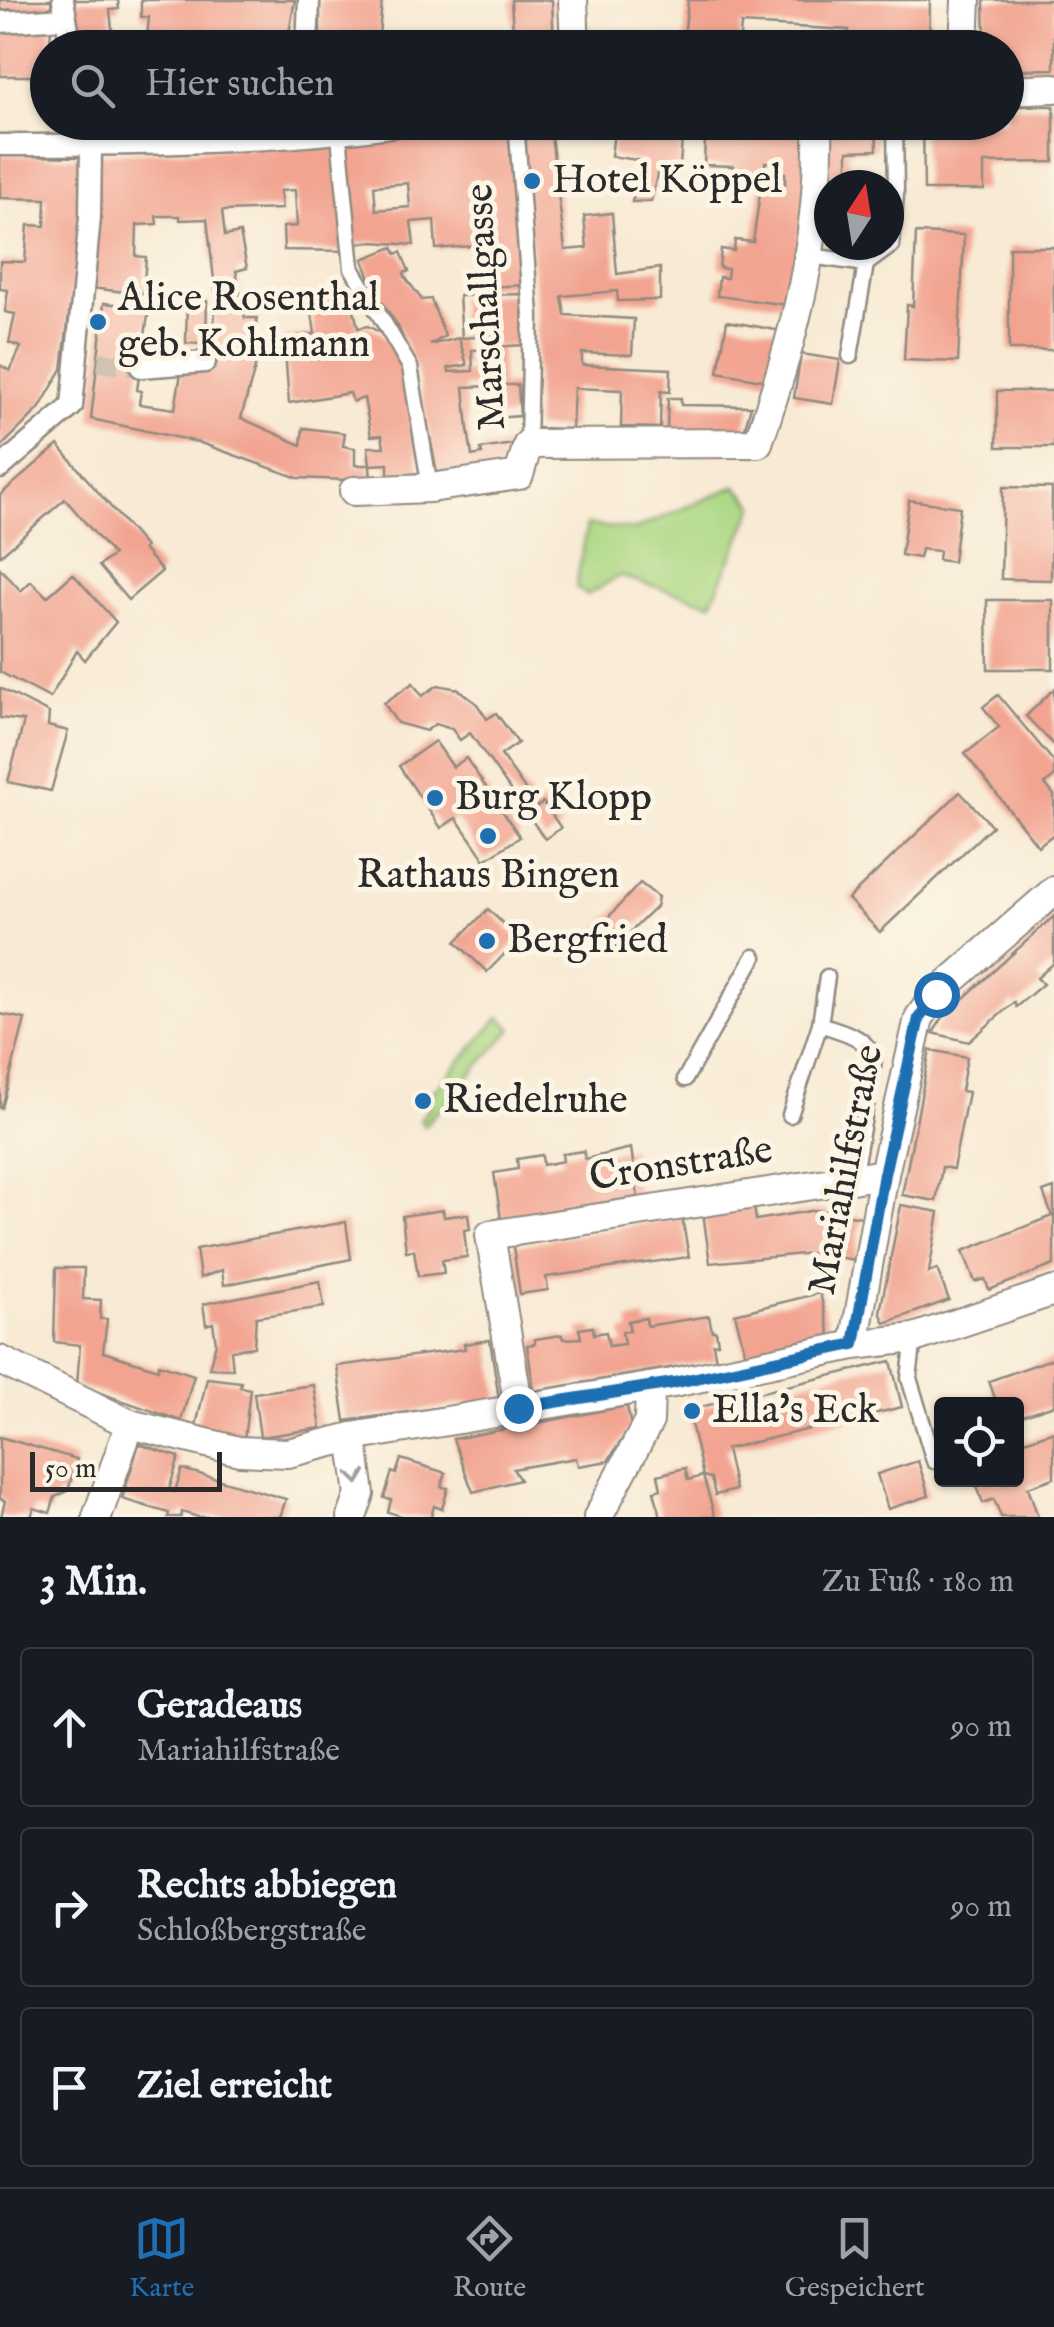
<!DOCTYPE html>
<html lang="de">
<head>
<meta charset="utf-8">
<style>
  :root { --surface:#171b24; --page:#20242c; --text:#f1f3f6; --muted:#9ea1a6; --line:#363941; --accent:#1f6fb2 }
  body { margin:0; font-family:"IM FELL English",serif; background:var(--page); color:var(--text) }
  .controls { position:absolute; right:30px; bottom:30px; display:grid; overflow:hidden; border-radius:10px; box-shadow:0 2px 8px #0004 }
  .controls button { width:90px; height:90px; display:grid; place-items:center; padding:0; border:0; border-bottom:2px solid var(--line); background:var(--surface); color:var(--text); font:50px sans-serif }
  .compass { position:absolute; left:814px; top:170px; width:90px; height:90px; border-radius:50%; background:var(--surface); box-shadow:0 2px 8px #0004; rotate:12deg }
  .scale { position:absolute; left:30px; bottom:25px; width:192px; box-sizing:border-box; padding-left:10px; border:5px solid #2b2b2b; border-top:0; font-size:28px; line-height:35px; white-space:nowrap; color:#2b2b2b; -webkit-text-stroke:8px #fcf5e5; paint-order:stroke }
  .stop { position:absolute; width:30px; height:30px; margin:-22px; border:8px solid #1f6fb2; border-radius:50%; background:#fff }
  .stop.end { background:#1f6fb2; border-color:#fff; box-shadow:0 2px 10px #0008 }
  .list { margin:0; padding:0; list-style:none }
  h2 { display:flex; justify-content:space-between; align-items:center; height:130px; margin:0; padding:0 40px; font-size:42px }
  h2 small { font-size:32px; font-weight:400; color:var(--muted) }
  .list li { display:grid; grid-template-columns:65px 1fr auto; gap:30px; align-items:center; box-sizing:border-box; height:160px; margin:0 20px 20px; padding:0 20px; border:2px solid var(--line); border-radius:10px }
  .list b { display:block; font-size:38px; white-space:nowrap }
  .list p { margin:0; font-size:32px; white-space:nowrap; color:var(--muted) }
  .list em { font-size:32px; font-style:normal; color:var(--muted) }
  .icon { flex:none; width:55px; height:55px; fill:none; stroke:currentColor; stroke-width:2; stroke-linecap:round; stroke-linejoin:round }
  .map { position:relative; flex:none; width:1054px; height:1517px; overflow:hidden }
  .search { position:absolute; background:var(--surface); box-shadow:0 2px 8px #0004; left:30px; right:30px; top:30px; height:110px; display:flex; align-items:center; gap:25px; box-sizing:border-box; padding:0 35px; border-radius:55px; color:var(--muted); font-size:38px }
  .sheet { height:670px; background:var(--surface) }
  nav { display:flex; justify-content:space-around; align-items:center; box-sizing:border-box; height:140px; border-top:2px solid var(--line); background:var(--surface); font-size:28px; color:var(--muted) }
  nav a { display:grid; justify-items:center; gap:5px }
  nav .on { color:var(--accent) }
  .map>svg:first-child { display:block }
  .green { fill:#acd884; stroke:#6c8258; stroke-width:2.5 }
  .building { fill:#f2a491; fill-rule:evenodd }
  .lines { fill:none; stroke-linecap:round; stroke-linejoin:round }
  .pedestrian-tunnel { stroke:#cfc4b2; stroke-width:20; stroke-dasharray:20 10; stroke-linecap:butt }
  .service-casing { stroke:#928a80; stroke-width:19 }
  .pedestrian-casing { stroke:#928a80; stroke-width:25 }
  .minor-casing { stroke:#928a80; stroke-width:32 }
  .service { stroke:#fff; stroke-width:14 }
  .pedestrian { stroke:#fff; stroke-width:20 }
  .minor { stroke:#fff; stroke-width:28 }
  .oneway { stroke:#a0a0a0 }
  .route { stroke:#1f6fb2; stroke-width:12 }
  .poi-dot { fill:#1f6fb2; stroke:#fcf5e5; stroke-width:4 }
  .labels { text-anchor:middle; dominant-baseline:central; stroke-width:10; stroke-linejoin:round; paint-order:stroke }
  .poi-label { font-size:40px; fill:#2b2b2b; stroke:#fcf5e5; text-anchor:start }
  .street-label { font-size:40px; fill:#2b2b2b; stroke:#fcf5e5 }
</style>
</head>
<body>
<div class="map">
<svg width="1054" height="1517" viewBox="0 0 1054 1517">
  <rect width="100%" height="100%" fill="#fcf5e5"/>
  <filter id="ink" filterUnits="userSpaceOnUse"><feTurbulence type="fractalNoise" baseFrequency=".01" numOctaves="2"/><feDisplacementMap in="SourceGraphic" scale="20" xChannelSelector="R" yChannelSelector="G"/><feConvolveMatrix kernelMatrix="1 2 1 2 8 2 1 2 1" color-interpolation-filters="sRGB"/></filter>
  <filter id="wash" filterUnits="userSpaceOnUse"><feTurbulence type="fractalNoise" baseFrequency=".0048" numOctaves="4" result="noise"/><feDisplacementMap in="SourceGraphic" scale="40" xChannelSelector="R" yChannelSelector="G"/><feGaussianBlur stdDeviation="2.25" result="paint"/><feColorMatrix in="noise" values="0 0 0 0 0 0 0 0 0 0 0 0 0 0 0 0 0 1.4 0 .05"/><feComposite in="paint" operator="in"/></filter>
  <g filter="url(#wash)">
    <rect width="100%" height="100%" fill="#f8ead4"/>
    <g class="green">
      <path d="M 736,486 L 755,505 L 711,603 L 619,576 L 587,595 L 576,587 L 587,525 L 634,530 Z"/>
      <path d="M 500,1017 L 512,1029 L 424,1126 L 420,1120 L 430,1106 L 431,1094 Z"/>
    </g>
    <g id="blocks">
      <g class="building">
        <path d="M 0,0 L 51,0 L 52,9 L 13,14 L 12,9 L 0,10 Z"/>
        <path d="M 72,0 L 118,0 L 119,9 L 110,10 L 114,48 L 81,48 Z"/>
        <path d="M 141,0 L 295,0 L 288,38 L 171,44 L 171,48 L 146,48 L 149,17 L 141,17 Z"/>
        <path d="M 320,0 L 382,0 L 378,48 L 320,48 Z"/>
        <path d="M 511,0 L 552,0 L 554,48 L 514,48 Z"/>
        <path d="M 688,0 L 930,0 L 929,48 L 849,48 L 849,30 L 741,24 L 739,48 L 683,48 Z"/>
        <path d="M 984,0 L 1054,0 L 1054,69 L 1006,70 L 1006,48 L 985,48 Z"/>
        <path d="M 51,28 L 48,76 L 0,76 L 0,29 Z"/>
        <path d="M 1006,106 L 1054,106 L 1054,162 L 984,163 L 984,190 L 924,190 L 923,122 L 1006,122 Z"/>
        <path d="M 494,122 L 513,122 L 524,285 L 486,287 L 484,245 L 436,249 L 434,220 L 411,222 L 414,245 L 372,242 L 354,244 L 344,144 ZM 408,183 L 410,207 L 376,210 L 374,186 Z"/>
        <path d="M 520,122 L 808,122 L 807,192 L 788,305 L 717,296 L 719,277 L 727,278 L 728,269 L 719,268 L 721,249 L 734,251 L 735,240 L 753,242 L 761,186 L 785,189 L 785,173 L 774,173 L 774,163 L 765,162 L 765,175 L 733,175 L 733,166 L 704,165 L 705,138 L 682,138 L 680,167 L 659,166 L 651,201 L 632,202 L 643,161 L 611,156 L 614,133 L 551,135 L 565,250 L 587,248 L 584,216 L 612,213 L 617,274 L 660,268 L 660,300 L 618,301 L 617,291 L 562,296 L 565,315 L 634,319 L 632,355 L 582,353 L 582,365 L 671,369 L 670,392 L 661,391 L 660,428 L 621,427 L 622,390 L 574,388 L 572,429 L 535,428 L 537,313 Z"/>
        <path d="M 825,122 L 876,122 L 877,150 L 848,151 L 848,185 L 828,185 Z"/>
        <path d="M 336,144 L 347,251 L 284,250 L 283,227 L 297,226 L 295,190 L 280,191 L 282,209 L 222,211 L 225,236 L 240,233 L 247,268 L 236,271 L 245,318 L 257,318 L 255,368 L 241,418 L 301,445 L 303,428 L 345,433 L 343,446 L 355,448 L 355,465 L 370,465 L 371,481 L 298,478 L 198,442 L 91,419 L 104,303 L 149,308 L 137,390 L 141,391 L 139,404 L 175,409 L 182,367 L 211,370 L 216,297 L 207,219 L 180,220 L 180,216 L 156,216 L 157,224 L 137,225 L 136,256 L 146,257 L 143,294 L 90,288 L 98,154 Z"/>
        <path d="M 0,155 L 82,157 L 80,229 L 62,369 L 39,409 L 0,448 L 0,365 L 10,371 L 21,347 L 9,343 L 15,314 L 5,312 L 8,290 L 0,289 L 0,261 L 25,262 L 28,225 L 45,226 L 46,199 L 0,198 Z"/>
        <path d="M 916,233 L 964,235 L 958,362 L 904,360 L 907,305 L 913,306 Z"/>
        <path d="M 393,247 L 396,254 L 401,252 L 409,271 L 404,273 L 405,277 L 422,300 L 431,299 L 445,336 L 430,345 L 459,338 L 467,365 L 448,368 L 449,372 L 473,371 L 472,350 L 501,349 L 502,385 L 518,385 L 520,416 L 494,418 L 492,386 L 464,387 L 468,429 L 472,456 L 482,454 L 481,449 L 513,444 L 517,466 L 438,479 L 417,370 L 398,326 L 374,290 L 363,259 Z"/>
        <rect x="1009" y="247" width="45" height="103"/>
        <path d="M 522,294 L 523,345 L 494,347 L 493,336 L 462,338 L 459,296 Z"/>
        <path d="M 351,297 L 358,328 L 368,326 L 382,334 L 399,359 L 408,388 L 420,473 L 388,477 L 388,464 L 370,465 L 368,447 L 384,447 L 382,435 L 371,436 L 364,398 L 353,402 L 350,393 L 289,403 L 284,338 L 315,334 L 310,299 Z"/>
        <path d="M 187,300 L 207,301 L 206,344 L 186,343 Z"/>
        <path d="M 727,321 L 781,331 L 772,382 L 718,372 Z"/>
        <path d="M 801,354 L 840,360 L 833,404 L 794,398 Z"/>
        <rect x="997" y="391" width="57" height="56"/>
        <path d="M 668,398 L 681,398 L 681,405 L 751,406 L 744,431 L 667,429 Z"/>
        <path d="M 58,445 L 145,547 L 143,549 L 162,571 L 128,600 L 99,566 L 113,555 L 65,499 L 0,556 L 0,495 Z"/>
        <path d="M 1003,487 L 1052,488 L 1051,580 L 1001,579 Z"/>
        <path d="M 909,500 L 960,507 L 953,562 L 938,560 L 939,551 L 921,549 L 919,558 L 901,555 Z"/>
        <path d="M 0,568 L 21,591 L 31,581 L 47,597 L 73,574 L 116,622 L 85,660 L 77,651 L 50,698 L 0,672 Z"/>
        <path d="M 987,600 L 1053,600 L 1053,669 L 988,669 Z"/>
        <path d="M 413,683 L 422,696 L 438,685 L 458,689 L 477,704 L 487,719 L 496,713 L 518,743 L 501,755 L 537,807 L 543,802 L 561,828 L 545,839 L 470,733 L 460,740 L 452,729 L 435,724 L 426,731 L 397,723 L 384,703 Z"/>
        <path d="M 0,688 L 49,713 L 48,726 L 68,731 L 51,791 L 8,782 L 24,721 L 0,718 Z"/>
        <path d="M 1054,689 L 1054,745 L 1026,716 Z"/>
        <path d="M 998,695 L 1054,762 L 1054,777 L 1045,784 L 1054,795 L 1054,834 L 1038,846 L 965,754 L 999,727 L 983,707 Z"/>
        <path d="M 435,741 L 453,767 L 466,758 L 520,837 L 485,860 L 456,818 L 441,828 L 399,766 Z"/>
        <path d="M 960,792 L 992,826 L 880,932 L 848,899 Z"/>
        <path d="M 640,883 L 658,897 L 656,907 L 611,951 L 593,934 Z"/>
        <path d="M 488,909 L 519,939 L 487,972 L 456,942 Z"/>
        <path d="M 1054,916 L 1054,963 L 1037,978 L 1043,984 L 1016,1007 L 1014,1002 L 969,1042 L 933,1033 L 943,1017 Z"/>
        <path d="M 0,1014 L 25,1019 L 2,1108 L 0,1108 Z"/>
        <path d="M 930,1050 L 967,1057 L 961,1091 L 968,1092 L 953,1169 L 942,1167 L 936,1201 L 902,1195 Z"/>
        <path d="M 631,1148 L 638,1197 L 501,1219 L 494,1173 L 518,1169 L 517,1159 L 542,1155 L 543,1165 L 563,1161 L 562,1154 L 584,1151 L 585,1159 Z"/>
        <path d="M 1054,1188 L 1054,1265 L 989,1290 L 985,1279 L 975,1282 L 963,1251 L 1052,1216 L 1043,1192 Z"/>
        <path d="M 901,1205 L 939,1212 L 929,1272 L 937,1269 L 949,1300 L 885,1323 L 880,1312 Z"/>
        <path d="M 754,1206 L 756,1220 L 816,1210 L 862,1217 L 855,1260 L 813,1253 L 710,1263 L 703,1213 Z"/>
        <path d="M 443,1210 L 444,1217 L 468,1214 L 470,1229 L 464,1230 L 467,1257 L 442,1260 L 444,1273 L 418,1276 L 414,1250 L 406,1251 L 402,1216 Z"/>
        <path d="M 682,1217 L 689,1257 L 546,1277 L 548,1290 L 520,1294 L 513,1246 Z"/>
        <path d="M 346,1222 L 351,1259 L 224,1285 L 222,1270 L 200,1278 L 196,1249 Z"/>
        <path d="M 56,1268 L 84,1268 L 83,1299 L 101,1300 L 100,1319 L 107,1319 L 103,1352 L 158,1369 L 159,1364 L 194,1375 L 181,1421 L 77,1385 L 80,1345 L 54,1342 Z"/>
        <path d="M 320,1281 L 324,1307 L 256,1317 L 254,1347 L 231,1350 L 233,1369 L 209,1368 L 216,1343 L 213,1323 L 206,1325 L 203,1304 Z"/>
        <path d="M 820,1293 L 830,1335 L 746,1355 L 735,1314 Z"/>
        <path d="M 709,1316 L 712,1331 L 716,1331 L 718,1343 L 713,1344 L 716,1360 L 534,1391 L 527,1345 L 535,1344 L 535,1339 L 562,1335 L 563,1339 L 581,1338 L 579,1329 L 593,1327 L 594,1334 L 606,1332 L 609,1346 L 624,1344 L 622,1332 L 630,1331 L 628,1321 L 646,1318 L 647,1326 Z"/>
        <path d="M 490,1340 L 499,1399 L 345,1421 L 337,1366 L 465,1349 L 464,1344 Z"/>
        <path d="M 1054,1358 L 1054,1405 L 1016,1418 L 1016,1404 L 997,1404 L 989,1381 Z"/>
        <path d="M 891,1361 L 902,1407 L 726,1449 L 735,1490 L 715,1495 L 711,1478 L 703,1476 L 715,1517 L 661,1517 L 654,1491 L 661,1489 L 658,1475 L 685,1468 L 688,1480 L 703,1476 L 688,1410 Z"/>
        <path d="M 207,1378 L 241,1382 L 240,1387 L 250,1389 L 244,1440 L 196,1426 Z"/>
        <path d="M 314,1385 L 321,1428 L 260,1437 L 254,1393 Z"/>
        <path d="M 627,1406 L 631,1426 L 608,1461 L 578,1466 L 576,1458 L 513,1469 L 520,1480 L 473,1492 L 453,1439 Z"/>
        <path d="M 1054,1431 L 1054,1478 L 1028,1487 L 1038,1517 L 1001,1517 L 994,1499 L 983,1503 L 975,1480 L 1016,1480 L 1016,1444 Z"/>
        <path d="M 0,1437 L 77,1459 L 68,1491 L 55,1497 L 50,1513 L 34,1508 L 31,1517 L 1,1517 L 5,1501 L 0,1499 Z"/>
        <path d="M 139,1444 L 179,1457 L 169,1490 L 175,1492 L 182,1469 L 286,1499 L 280,1517 L 198,1517 L 182,1512 L 181,1517 L 168,1517 L 169,1513 L 122,1499 Z"/>
        <path d="M 401,1459 L 446,1473 L 441,1487 L 448,1488 L 442,1509 L 434,1506 L 431,1517 L 404,1517 L 388,1512 L 391,1500 L 384,1498 L 392,1472 L 396,1474 Z"/>
        <path d="M 918,1461 L 929,1496 L 888,1509 L 877,1474 Z"/>
      </g>
    </g>
  </g>
  <g filter="url(#ink)">
    <use href="#blocks" fill-opacity="0" stroke="#928a80" stroke-width="2.5"/>
    <g class="lines">
      <path class="pedestrian-tunnel" d="M 98,362 L 141,367"/>
      <g class="service-casing">
        <g id="service">
          <path d="M 516,122 L 531,315 L 528,444"/>
          <path d="M 339,135 L 352,268 L 410,367 L 430,488"/>
          <path d="M 811,256 L 866,264 L 892,245 L 896,194 L 895,122"/>
          <path d="M 850,356 L 866,264"/>
          <path d="M 820,1024 C 842,1032 868,1036 874,1060 L 853,1179"/>
          <path d="M 685,1079 L 754,957"/>
          <path d="M 790,1115 L 820,1024 L 827,977"/>
          <path d="M 914,1338 L 909,1378 L 934,1461"/>
        </g>
      </g>
      <g class="pedestrian-casing">
        <g id="pedestrian">
          <path d="M 63,0 L 71,48"/>
          <path d="M 0,22 L 65,18"/>
          <path d="M 307,48 L 309,0"/>
          <path d="M 0,145 C 142,145 284,144 424,122"/>
          <path d="M 141,367 L 205,362"/>
          <path d="M 0,468 L 72,406 L 90,217 L 91,145 L 86,122"/>
        </g>
      </g>
      <g class="minor-casing">
        <g id="minor">
          <path d="M 573,0 L 575,48"/>
          <path d="M 964,48 L 966,0"/>
          <path d="M 1006,90 L 1054,88"/>
          <path d="M 354,491 L 430,488 L 519,475 L 528,444 L 758,443 C 795,335 821,238 818,122"/>
          <path d="M 854,1345 L 884,1174 L 919,1018 L 936,994 L 1054,891"/>
          <path d="M 0,1360 L 130,1424 L 239,1451 L 288,1453 L 352,1437 L 673,1383 L 854,1345 L 914,1338 L 1054,1291"/>
          <path d="M 519,1408 L 490,1235 L 884,1174"/>
          <path d="M 352,1437 L 360,1494 L 352,1517"/>
          <path d="M 97,1517 L 130,1424"/>
          <path d="M 598,1517 L 649,1421 L 650,1387"/>
        </g>
      </g>
      <use href="#service" class="service"/>
      <use href="#pedestrian" class="pedestrian"/>
      <use href="#minor" class="minor"/>
    </g>
    <defs><path id="oneway-chevron" d="M-2-3.5L2.5 0L-2 3.5" fill="none" stroke-width="1.6" stroke-linecap="round" stroke-linejoin="round" transform="scale(2.5)"/></defs>
    <use class="oneway" href="#oneway-chevron" transform="translate(357 1477) rotate(83)"/>
  </g>
  <g class="lines" filter="url(#ink)">
    <path class="route" d="M 518,1408 L 673,1383 L 854,1344 L 884,1174 L 919,1018 L 936,994"/>
  </g>
  <g class="poi-dot">
    <circle cx="532" cy="181" r="10"/>
    <circle cx="98" cy="322" r="10"/>
    <circle cx="435" cy="798" r="10"/>
    <circle cx="488" cy="836" r="10"/>
    <circle cx="487" cy="941" r="10"/>
    <circle cx="423" cy="1101" r="10"/>
    <circle cx="692" cy="1411" r="10"/>
  </g>
  <g class="labels">
    <g class="poi-label">
      <text x="552" y="181">Hotel Köppel</text>
      <text x="118" y="299">Alice Rosenthal<tspan x="118" dy="46">geb. Kohlmann</tspan></text>
      <text x="455" y="798">Burg Klopp</text>
      <text x="488" y="876" text-anchor="middle">Rathaus Bingen</text>
      <text x="507" y="941">Bergfried</text>
      <text x="443" y="1101">Riedelruhe</text>
      <text x="712" y="1411">Ella's Eck</text>
    </g>
    <g class="street-label">
      <text transform="translate(487 307) rotate(-93)">Marschallgasse</text>
      <text transform="translate(681 1165) rotate(-9)">Cronstraße</text>
      <text transform="translate(847 1170) rotate(-79)">Mariahilfstraße</text>
    </g>
  </g>
</svg>
<div class="controls">
<button><svg class="icon" aria-label="locate" viewBox="0 0 24 24"><circle cx="12" cy="12" r="6"/><path d="M12 2v4M12 18v4M2 12h4M18 12h4"/></svg></button>
</div>
<svg class="compass" viewBox="-18 -18 36 36"><path d="M0-13l5 13h-10z" fill="#e53935"/><path d="M0 13l5-13h-10z" fill="#9ea1a6"/></svg>
<div class="scale">50 m</div>
<div class="stop" style="left:936px;top:994px"></div>
<div class="stop end" style="left:518px;top:1408px"></div>
<div class="search"><svg class="icon" aria-label="search" viewBox="0 0 24 24"><circle cx="10" cy="10" r="6"/><path d="M15 15l6 6"/></svg>Hier suchen</div>
</div>
<section class="sheet">
<h2>3 Min.<small>Zu Fuß · 180 m</small></h2>
<ul class="list">
<li><svg class="icon" aria-label="ahead" viewBox="0 0 24 24"><path d="M12 20V5M6 11l6-6 6 6"/></svg><div><b>Geradeaus</b><p>Mariahilfstraße</p></div><em>90 m</em></li>
<li><svg class="icon" aria-label="right" viewBox="0 0 24 24"><path d="M7 20v-9h11M14 6l5 5-5 5"/></svg><div><b>Rechts abbiegen</b><p>Schloßbergstraße</p></div><em>90 m</em></li>
<li><svg class="icon" aria-label="arrive" viewBox="0 0 24 24"><path d="M6 21V4h12l-3 4 3 4H6"/></svg><div><b>Ziel erreicht</b></div></li>
</ul>
</section>
<nav>
<a class="on"><svg class="icon" aria-label="map" viewBox="0 0 24 24"><path d="M3 6l6-2 6 2 6-2v14l-6 2-6-2-6 2zM9 4v14M15 6v14"/></svg>Karte</a>
<a><svg class="icon" aria-label="directions" viewBox="0 0 24 24"><path d="M12 3l9 9-9 9-9-9zM9 14v-3h6M13 9l2 2-2 2"/></svg>Route</a>
<a><svg class="icon" aria-label="saved" viewBox="0 0 24 24"><path d="M7 4h10v16l-5-4-5 4z"/></svg>Gespeichert</a>
</nav>
</body>
</html>
